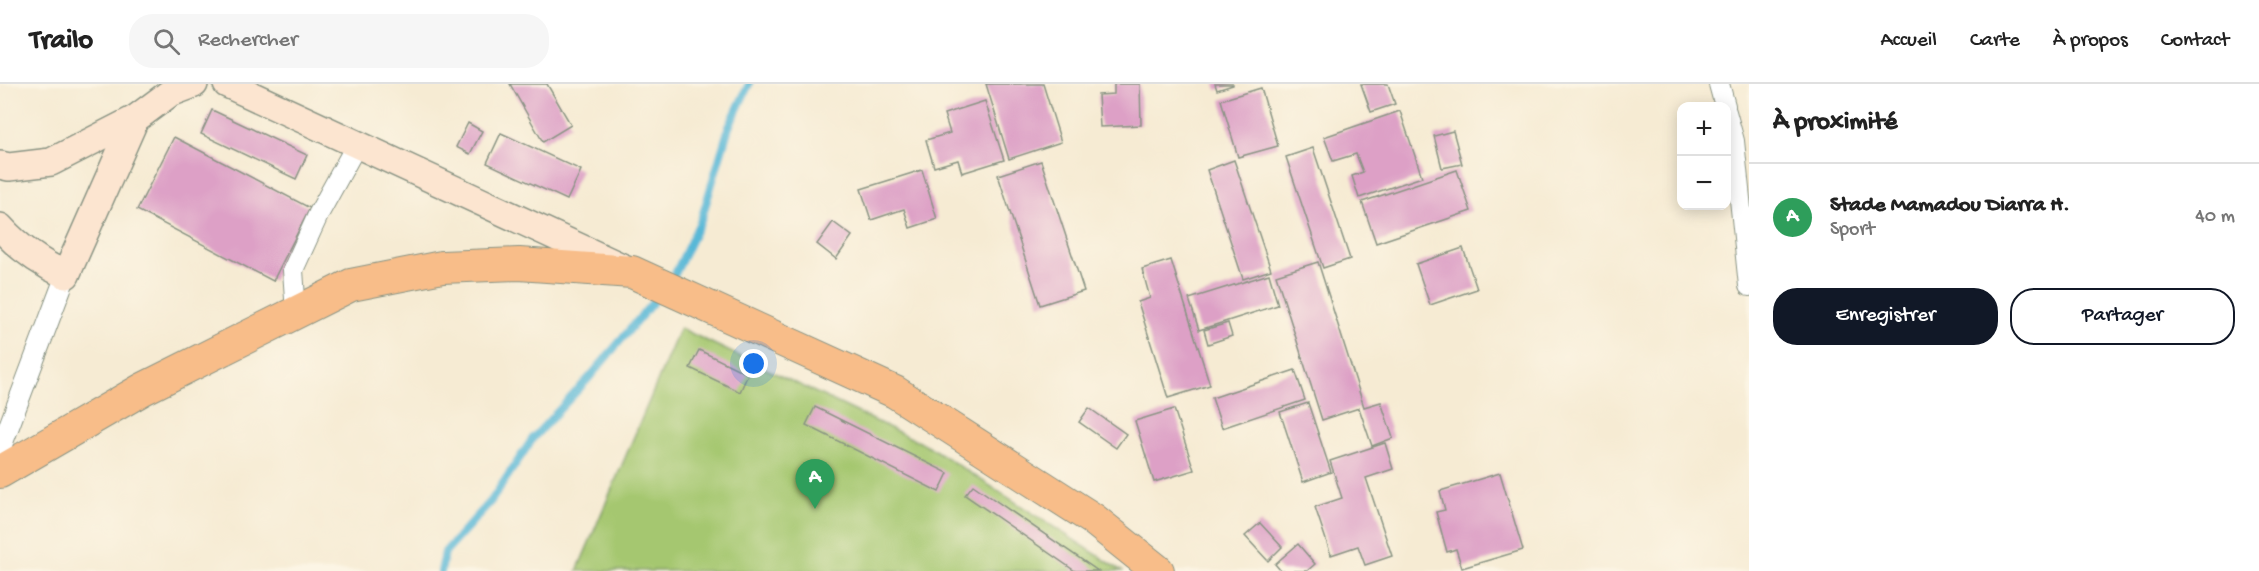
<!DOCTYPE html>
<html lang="fr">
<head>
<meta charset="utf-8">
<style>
  :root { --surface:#fff; --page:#f6f6f6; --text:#222; --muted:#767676; --line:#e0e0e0; --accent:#111827 }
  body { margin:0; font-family:"Gochi Hand",sans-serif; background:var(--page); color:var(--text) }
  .controls { position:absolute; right:18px; top:18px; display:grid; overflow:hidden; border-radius:12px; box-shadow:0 3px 15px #0003 }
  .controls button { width:54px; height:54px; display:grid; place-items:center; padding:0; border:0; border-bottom:2px solid var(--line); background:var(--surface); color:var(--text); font:30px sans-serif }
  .you { position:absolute; left:754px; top:280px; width:21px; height:21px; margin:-15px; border:4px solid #fff; border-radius:50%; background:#1a73e8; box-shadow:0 0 0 9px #1a73e833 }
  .badge { display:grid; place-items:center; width:39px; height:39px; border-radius:50%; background:var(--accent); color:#fff; font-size:20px; font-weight:700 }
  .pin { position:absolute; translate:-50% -50px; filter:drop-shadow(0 2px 3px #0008) }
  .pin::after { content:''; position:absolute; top:32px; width:21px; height:18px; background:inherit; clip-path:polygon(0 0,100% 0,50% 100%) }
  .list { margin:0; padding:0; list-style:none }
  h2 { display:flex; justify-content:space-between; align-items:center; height:78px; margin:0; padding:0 24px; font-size:26px }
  h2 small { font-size:20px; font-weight:400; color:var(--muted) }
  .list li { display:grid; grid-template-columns:39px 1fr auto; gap:18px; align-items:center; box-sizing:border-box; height:108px; padding:0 24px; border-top:2px solid var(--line) }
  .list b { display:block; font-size:22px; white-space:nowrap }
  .list p { margin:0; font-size:20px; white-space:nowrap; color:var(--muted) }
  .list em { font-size:20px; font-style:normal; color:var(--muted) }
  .actions { display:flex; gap:12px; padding:18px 24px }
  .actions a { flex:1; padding:14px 0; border:2px solid var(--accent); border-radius:24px; text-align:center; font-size:21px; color:var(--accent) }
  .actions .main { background:var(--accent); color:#fff }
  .icon { flex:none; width:33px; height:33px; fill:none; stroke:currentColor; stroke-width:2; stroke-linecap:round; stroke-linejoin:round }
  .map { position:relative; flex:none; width:1749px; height:487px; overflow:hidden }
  header { display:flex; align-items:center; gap:36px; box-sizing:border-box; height:84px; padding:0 30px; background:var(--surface); border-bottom:2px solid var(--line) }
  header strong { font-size:28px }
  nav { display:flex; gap:33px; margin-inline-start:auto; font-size:21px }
  .search { width:420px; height:54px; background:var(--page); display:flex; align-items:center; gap:15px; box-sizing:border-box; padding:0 21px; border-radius:24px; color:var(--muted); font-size:22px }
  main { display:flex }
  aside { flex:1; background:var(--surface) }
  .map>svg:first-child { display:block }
  .green { fill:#a5c770; stroke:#628252; stroke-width:1.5 }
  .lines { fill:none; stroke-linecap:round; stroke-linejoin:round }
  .stream { stroke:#59b8d7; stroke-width:8 }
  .building { fill:#dda0c6 }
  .street-casing { stroke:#8a9484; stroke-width:22 }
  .secondary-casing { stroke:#8a9484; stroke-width:30 }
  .primary-casing { stroke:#8a9484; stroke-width:34 }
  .street { stroke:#fff; stroke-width:20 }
  .secondary { stroke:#fce5d0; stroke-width:27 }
  .primary { stroke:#f8bd89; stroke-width:32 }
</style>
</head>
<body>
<header>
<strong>Trailo</strong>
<div class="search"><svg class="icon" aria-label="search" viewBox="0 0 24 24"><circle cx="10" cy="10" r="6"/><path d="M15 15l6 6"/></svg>Rechercher</div>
<nav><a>Accueil</a><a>Carte</a><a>À propos</a><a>Contact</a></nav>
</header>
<main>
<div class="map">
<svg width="1749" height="487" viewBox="0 0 1749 487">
  <rect width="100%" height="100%" fill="#fcf5e5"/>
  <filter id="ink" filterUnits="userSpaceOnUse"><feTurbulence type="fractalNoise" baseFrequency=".0167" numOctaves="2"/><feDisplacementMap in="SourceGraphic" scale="12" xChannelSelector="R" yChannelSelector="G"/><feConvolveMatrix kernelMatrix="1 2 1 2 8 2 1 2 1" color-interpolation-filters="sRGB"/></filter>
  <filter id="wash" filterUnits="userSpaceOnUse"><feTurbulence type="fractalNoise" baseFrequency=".008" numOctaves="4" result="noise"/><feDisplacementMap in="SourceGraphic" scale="24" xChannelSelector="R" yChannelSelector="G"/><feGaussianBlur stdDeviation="1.35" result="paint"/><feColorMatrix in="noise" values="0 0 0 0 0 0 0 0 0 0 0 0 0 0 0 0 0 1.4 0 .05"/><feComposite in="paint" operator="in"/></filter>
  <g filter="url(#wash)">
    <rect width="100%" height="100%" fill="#f6ebd3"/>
    <path class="green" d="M 680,244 L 930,363 L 1122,487 L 577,487 Z"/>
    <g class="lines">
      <g class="stream">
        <path d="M 675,190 L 701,136 L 729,43 L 749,0"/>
        <path d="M 441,487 L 445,468 L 491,417 L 533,354 L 589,294 L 653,218"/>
      </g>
    </g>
    <g id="blocks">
      <g class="building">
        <path d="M 510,0 L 547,0 L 571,41 L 543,58 Z"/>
        <path d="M 986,0 L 1043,0 L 1061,58 L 1009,75 Z"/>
        <path d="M 1114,0 L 1140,0 L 1141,41 L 1100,43 L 1098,11 L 1114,10 Z"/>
        <path d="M 1215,0 L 1233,0 L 1233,1 L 1217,6 Z"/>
        <path d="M 1361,0 L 1388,0 L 1395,20 L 1371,28 Z"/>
        <path d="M 1261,4 L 1278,62 L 1238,73 L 1221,16 Z"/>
        <path d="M 985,17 L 1004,76 L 962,89 L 958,76 L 934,83 L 926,56 L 950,49 L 944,30 Z"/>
        <path d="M 212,26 L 307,71 L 296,95 L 201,50 Z"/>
        <path d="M 1400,27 L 1422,93 L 1359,114 L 1352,92 L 1363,88 L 1356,70 L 1333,77 L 1324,53 Z"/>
        <path d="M 468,39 L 482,47 L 470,70 L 456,63 Z"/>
        <path d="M 1453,47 L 1462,80 L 1442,84 L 1434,52 Z"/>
        <path d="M 501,49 L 581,86 L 567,116 L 487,79 Z"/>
        <path d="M 174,53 L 310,124 L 273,197 L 137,126 Z"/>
        <path d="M 1313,64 L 1350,175 L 1323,184 L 1286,73 Z"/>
        <path d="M 1234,76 L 1271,186 L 1243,195 L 1207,86 Z"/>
        <path d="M 1041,77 L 1084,207 L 1040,221 L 998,91 Z"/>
        <path d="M 922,86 L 937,135 L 910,144 L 904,125 L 871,136 L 861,105 Z"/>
        <path d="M 1457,86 L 1471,127 L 1376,159 L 1362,118 Z"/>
        <path d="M 833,138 L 852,152 L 836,175 L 817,160 Z"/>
        <path d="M 1463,164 L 1477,205 L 1430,221 L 1416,180 Z"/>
        <path d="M 1171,176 L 1210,301 L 1168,314 L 1138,218 L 1150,214 L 1142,185 Z"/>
        <path d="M 1318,178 L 1364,323 L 1381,318 L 1393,354 L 1372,362 L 1359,324 L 1322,336 L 1276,191 Z"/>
        <path d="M 1269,190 L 1278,221 L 1199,246 L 1189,215 Z"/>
        <path d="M 1228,239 L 1232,252 L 1208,260 L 1204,246 Z"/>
        <path d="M 699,266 L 748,290 L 740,308 L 690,284 Z"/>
        <path d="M 1295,286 L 1305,316 L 1222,344 L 1212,314 Z"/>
        <path d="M 1308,319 L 1331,388 L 1303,398 L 1280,328 Z"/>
        <path d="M 815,323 L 948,389 L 939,408 L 806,341 Z"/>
        <path d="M 1089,324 L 1126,350 L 1116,364 L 1079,338 Z"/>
        <path d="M 1174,325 L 1194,386 L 1154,398 L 1135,337 Z"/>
        <path d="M 1385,359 L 1393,385 L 1366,394 L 1392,472 L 1365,481 L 1358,462 L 1331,471 L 1315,423 L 1342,414 L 1330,377 Z"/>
        <path d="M 1500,389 L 1523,466 L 1462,484 L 1456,465 L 1447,468 L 1436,428 L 1445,426 L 1440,407 Z"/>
        <path d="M 973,401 L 1098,487 L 1075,487 L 965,411 Z"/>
        <path d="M 1260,439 L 1282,463 L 1268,477 L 1245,452 Z"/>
        <path d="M 1298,460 L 1315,480 L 1307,487 L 1281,487 L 1275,480 Z"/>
      </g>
    </g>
  </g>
  <g filter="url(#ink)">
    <use href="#blocks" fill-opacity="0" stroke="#8a9484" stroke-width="1.5"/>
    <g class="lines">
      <g class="street-casing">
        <g id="street">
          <path d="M 1719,0 L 1725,22"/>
          <path d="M 1726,28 L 1734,57 L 1749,202"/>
          <path d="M 296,229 L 293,186 L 319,129 L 357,60"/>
          <path d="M 0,366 L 66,191"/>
        </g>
      </g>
      <g class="secondary-casing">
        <g id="secondary">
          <path d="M 227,0 L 626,185"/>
          <path d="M 0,81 L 9,83 L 51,78 L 135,35 L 170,9 L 194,0"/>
          <path d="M 0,143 C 19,164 40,179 66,191 L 135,35"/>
        </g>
      </g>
      <g class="primary-casing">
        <path id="primary" d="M 0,388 L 143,305 L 351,201 L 442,183 L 519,180 L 632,188 L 895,308 L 1093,435 L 1158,487"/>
      </g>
      <use href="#street" class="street"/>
      <use href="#secondary" class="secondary"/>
      <use href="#primary" class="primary"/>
    </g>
  </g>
</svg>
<div class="controls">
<button>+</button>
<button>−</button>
</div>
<div class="you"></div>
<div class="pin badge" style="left:815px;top:425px;background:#2e9e5b">A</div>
</div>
<aside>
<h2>À proximité<small></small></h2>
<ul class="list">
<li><span class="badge" style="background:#2e9e5b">A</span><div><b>Stade Mamadou Diarra H.</b><p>Sport</p></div><em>40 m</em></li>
</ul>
<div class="actions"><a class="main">Enregistrer</a><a>Partager</a></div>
</aside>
</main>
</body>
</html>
